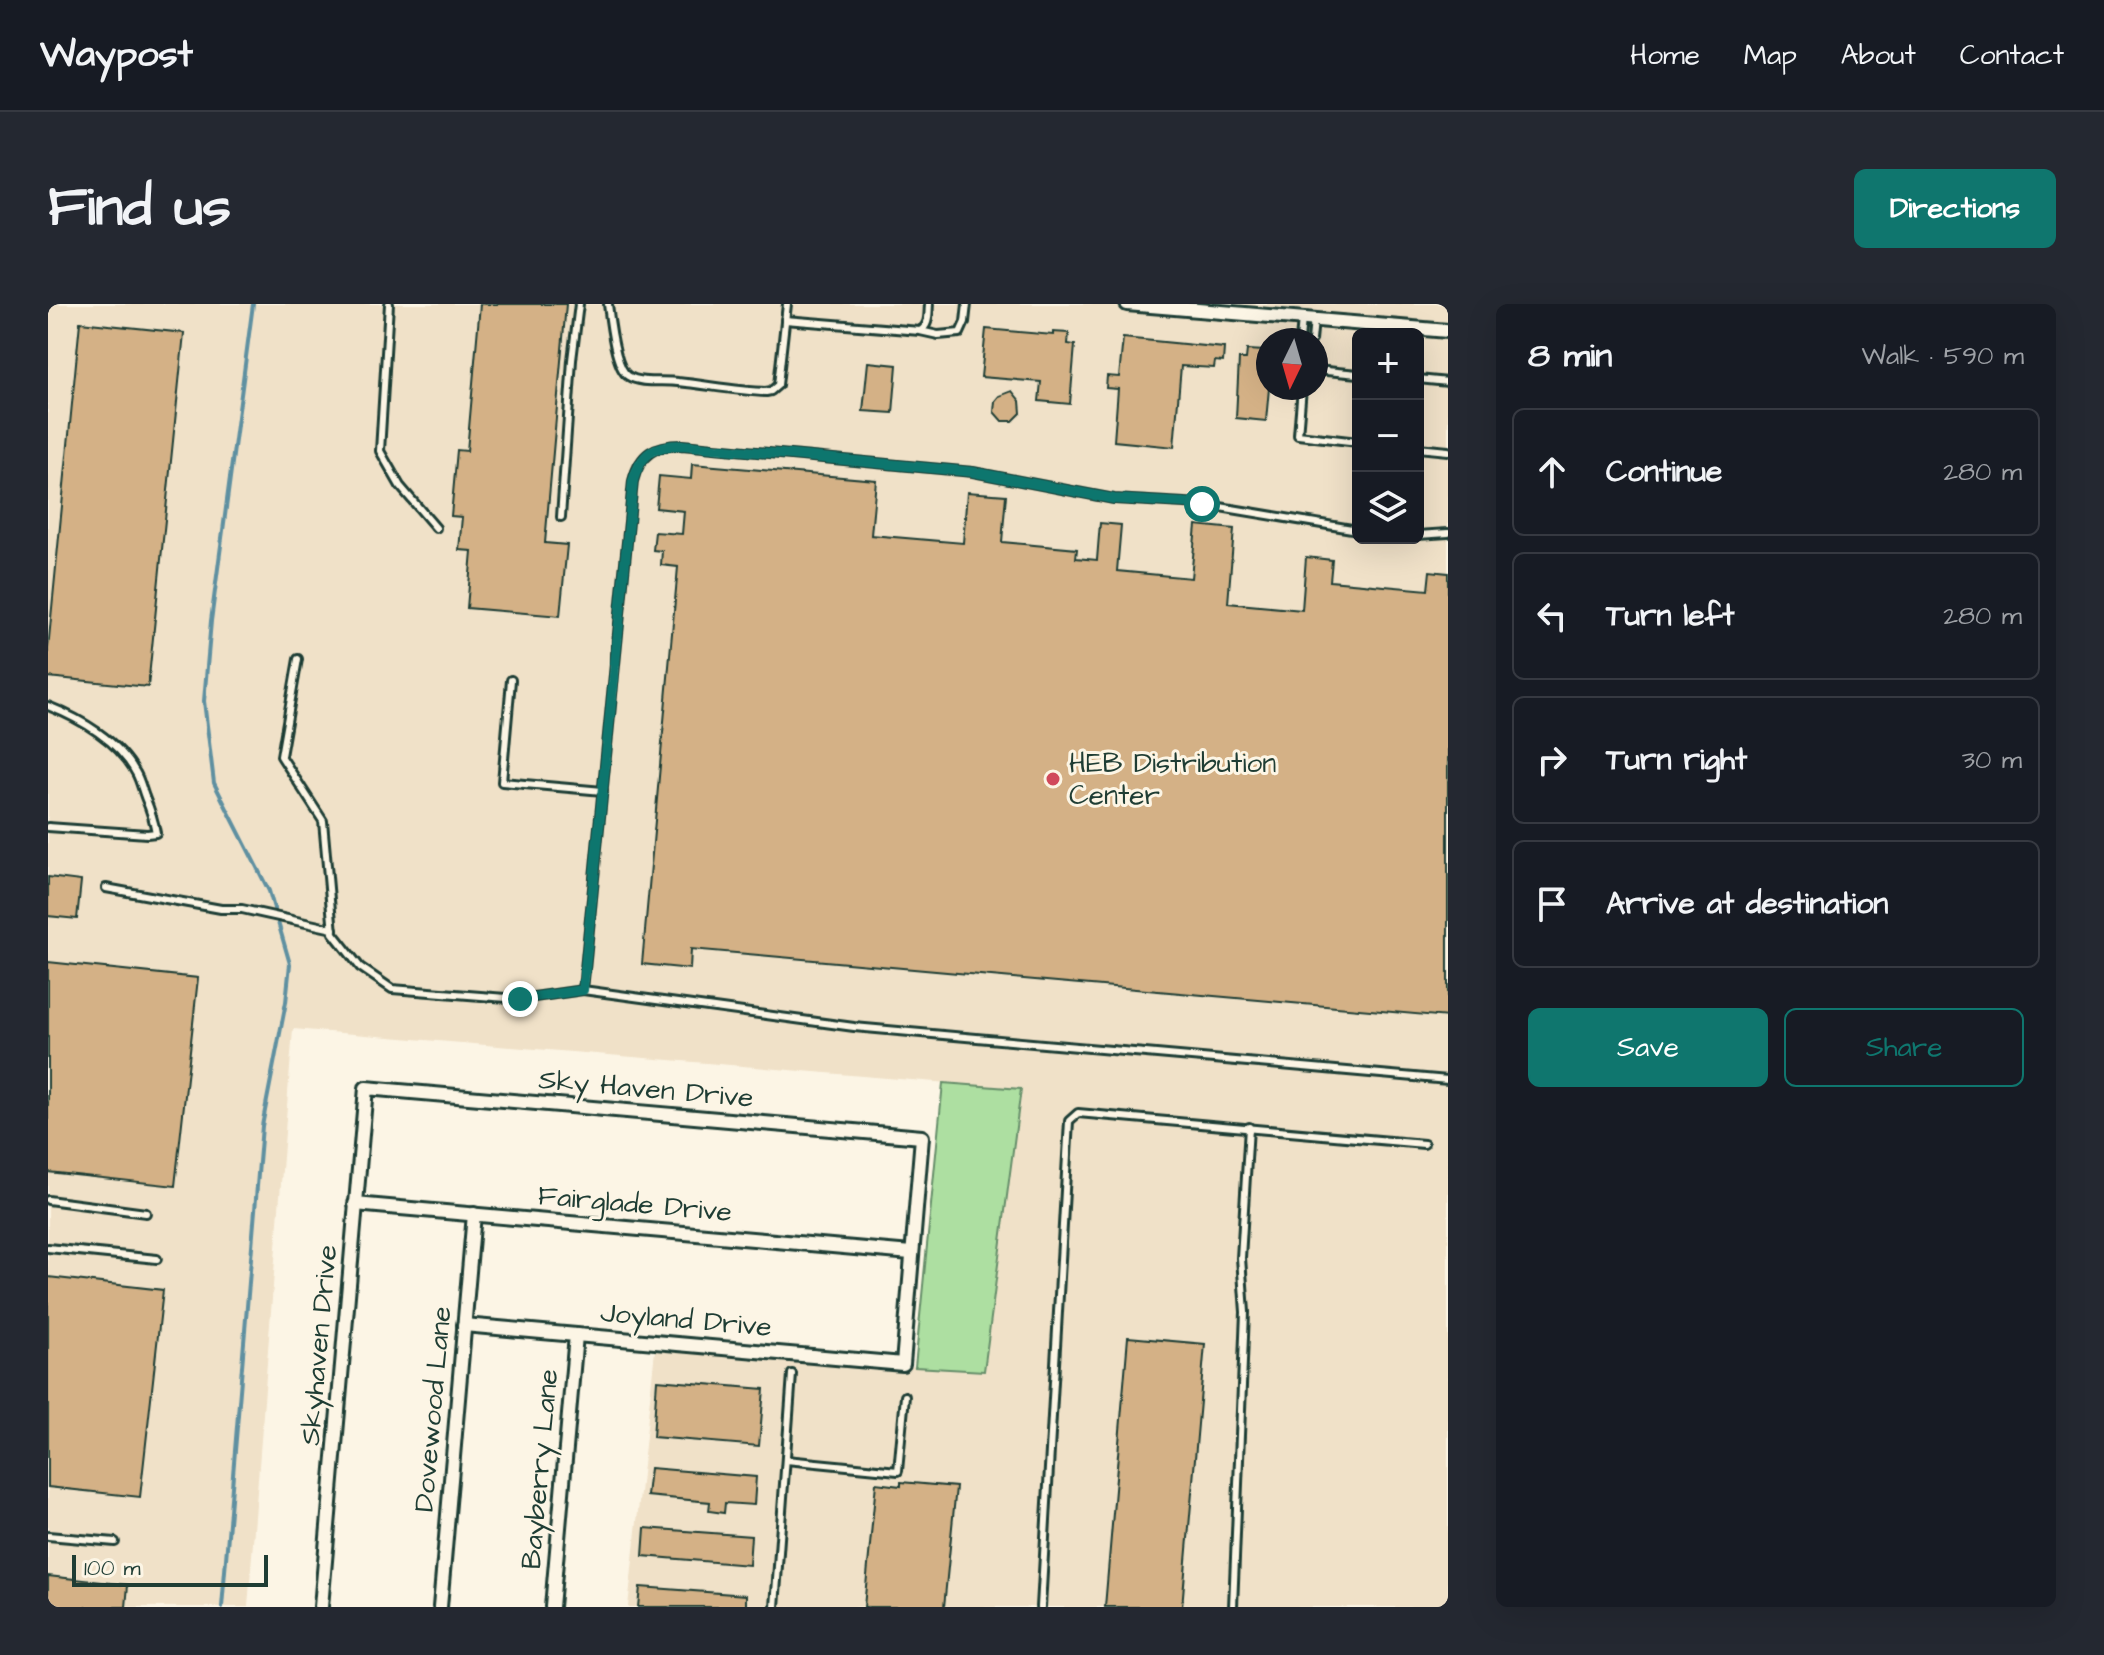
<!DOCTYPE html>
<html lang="en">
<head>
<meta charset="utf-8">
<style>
  :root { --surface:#171b24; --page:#242831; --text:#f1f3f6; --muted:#9ea1a6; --line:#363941; --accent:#0f766e }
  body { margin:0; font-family:"Architects Daughter",sans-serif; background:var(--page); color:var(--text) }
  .controls { position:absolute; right:24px; top:24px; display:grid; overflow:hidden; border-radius:12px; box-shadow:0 8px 32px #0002 }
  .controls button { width:72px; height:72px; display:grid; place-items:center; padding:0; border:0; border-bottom:2px solid var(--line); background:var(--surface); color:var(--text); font:40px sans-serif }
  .compass { position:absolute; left:1208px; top:24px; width:72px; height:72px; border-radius:50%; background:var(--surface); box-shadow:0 8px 32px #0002; rotate:185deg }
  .scale { position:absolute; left:24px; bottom:20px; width:196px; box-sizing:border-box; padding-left:8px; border:4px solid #1f3d34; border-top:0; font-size:22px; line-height:28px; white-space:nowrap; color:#1f3d34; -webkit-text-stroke:6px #fcf5e5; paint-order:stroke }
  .stop { position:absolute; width:24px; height:24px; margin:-18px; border:6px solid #0f766e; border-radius:50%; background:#fff }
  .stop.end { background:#0f766e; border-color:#fff; box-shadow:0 2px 8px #0008 }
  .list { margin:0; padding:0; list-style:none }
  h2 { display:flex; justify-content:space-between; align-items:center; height:104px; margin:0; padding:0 32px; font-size:34px }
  h2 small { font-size:26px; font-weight:400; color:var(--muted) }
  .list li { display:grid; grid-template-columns:52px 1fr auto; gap:24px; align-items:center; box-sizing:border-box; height:128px; margin:0 16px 16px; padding:0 16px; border:2px solid var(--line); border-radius:12px }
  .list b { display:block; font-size:30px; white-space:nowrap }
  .list em { font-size:26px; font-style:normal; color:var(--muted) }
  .actions { display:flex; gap:16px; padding:24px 32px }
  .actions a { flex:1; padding:18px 0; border:2px solid var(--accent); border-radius:12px; text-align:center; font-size:28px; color:var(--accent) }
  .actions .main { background:var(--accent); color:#fff }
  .icon { flex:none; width:44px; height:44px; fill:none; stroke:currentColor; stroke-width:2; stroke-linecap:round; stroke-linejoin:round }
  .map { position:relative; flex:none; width:1400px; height:1303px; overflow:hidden; border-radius:12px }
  header { display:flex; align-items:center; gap:48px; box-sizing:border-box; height:112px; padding:0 40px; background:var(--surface); border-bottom:2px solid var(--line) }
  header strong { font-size:38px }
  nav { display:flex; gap:44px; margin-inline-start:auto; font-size:28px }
  .intro { display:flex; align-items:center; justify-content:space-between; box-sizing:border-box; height:192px; padding:0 48px }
  h1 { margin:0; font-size:56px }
  .button { padding:20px 36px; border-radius:12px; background:var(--accent); color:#fff; font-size:28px; font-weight:700 }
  main { display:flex; gap:48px; padding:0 48px }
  aside { flex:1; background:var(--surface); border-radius:12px; box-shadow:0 8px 32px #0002 }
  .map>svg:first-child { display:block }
  .built { fill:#f0e1c8; fill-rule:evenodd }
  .green { fill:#addfa1; stroke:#668e6a; stroke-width:2 }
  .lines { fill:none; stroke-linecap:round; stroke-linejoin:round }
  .stream { stroke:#5f90a1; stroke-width:4 }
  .building { fill:#d4b186; stroke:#1f3d34; stroke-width:2 }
  .lane-casing { stroke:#1f3d34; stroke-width:12 }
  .street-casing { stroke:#1f3d34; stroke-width:18 }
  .lane { stroke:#fcf5e5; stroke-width:6 }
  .street { stroke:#fcf5e5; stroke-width:12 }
  .route { stroke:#0f766e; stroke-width:10 }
  .poi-dot { fill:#d1495b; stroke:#fcf5e5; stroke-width:3 }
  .labels { text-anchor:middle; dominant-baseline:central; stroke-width:6; stroke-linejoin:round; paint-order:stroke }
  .poi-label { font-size:28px; fill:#1f3d34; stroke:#fcf5e5; text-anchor:start }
  .street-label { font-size:28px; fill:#1f3d34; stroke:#fcf5e5 }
</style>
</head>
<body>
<header>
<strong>Waypost</strong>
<nav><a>Home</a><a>Map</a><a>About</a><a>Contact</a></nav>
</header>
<div class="intro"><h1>Find us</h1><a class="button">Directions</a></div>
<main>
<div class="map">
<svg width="1400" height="1303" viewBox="0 0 1400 1303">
  <rect width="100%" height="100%" fill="#fcf5e5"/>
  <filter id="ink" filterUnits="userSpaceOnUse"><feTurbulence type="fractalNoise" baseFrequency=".0125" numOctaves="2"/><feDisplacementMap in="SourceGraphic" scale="16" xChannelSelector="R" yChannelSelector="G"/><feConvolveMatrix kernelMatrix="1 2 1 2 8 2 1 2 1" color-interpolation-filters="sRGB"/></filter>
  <g filter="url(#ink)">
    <path class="built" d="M 0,0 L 1400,0 L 1400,1303 L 580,1303 L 607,1046 L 936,1067 L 973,785 L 245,725 L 200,1303 L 0,1303 ZM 1310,30 L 1370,30 L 1370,234 L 1310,234 ZM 1220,36 L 1268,36 L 1268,84 L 1220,84 Z"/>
    <path class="green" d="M 895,779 L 973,785 L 936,1067 L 867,1063 Z"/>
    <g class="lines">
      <path class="stream" d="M 174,1303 L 214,822 L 238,698 L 242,660 L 221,587 L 166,479 L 156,397 L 163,317 L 205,0"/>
    </g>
    <g class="building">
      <path d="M 432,0 L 518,0 L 497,239 L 519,241 L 512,312 L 419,304 L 424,247 L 411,246 L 414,213 L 403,212 L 409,146 L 419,147 Z"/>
      <path d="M 32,18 L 136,29 L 100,383 L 0,373 L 0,345 Z"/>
      <path d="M 938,25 L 1005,31 L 1005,28 L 1021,29 L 1020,40 L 1027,41 L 1022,100 L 991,97 L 993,78 L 933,73 Z"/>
      <path d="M 1075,34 L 1176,44 L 1175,58 L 1167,57 L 1166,64 L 1133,62 L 1126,143 L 1066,137 L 1070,85 L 1058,84 L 1059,72 L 1071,73 Z"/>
      <path d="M 1199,46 L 1217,47 L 1216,58 L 1220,58 L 1221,84 L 1218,117 L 1188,114 L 1191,55 L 1198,55 Z"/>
      <path d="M 820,58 L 849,61 L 845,109 L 815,107 Z"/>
      <path d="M 964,87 L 972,97 L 973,109 L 965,117 L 954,117 L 946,108 L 947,97 L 951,92 Z"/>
      <path d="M 644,160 L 828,176 L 823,231 L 915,239 L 919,188 L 958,191 L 954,238 L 1029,245 L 1028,254 L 1049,256 L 1052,219 L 1073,221 L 1069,267 L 1143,274 L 1148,221 L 1186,225 L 1180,299 L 1254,306 L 1258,253 L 1284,256 L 1282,277 L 1380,286 L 1382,267 L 1400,269 L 1400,713 L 643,645 L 642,665 L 594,660 L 630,263 L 613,261 L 614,247 L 605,246 L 607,228 L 634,230 L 636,207 L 608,204 L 611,172 L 643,175 Z"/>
      <path d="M 0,573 L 33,577 L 29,615 L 0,612 Z"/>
      <path d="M 0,658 L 150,674 L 127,882 L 0,868 Z"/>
      <path d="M 0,973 L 115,986 L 92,1193 L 0,1183 Z"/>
      <path d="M 1080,1033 L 1157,1040 L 1134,1303 L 1057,1303 Z"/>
      <path d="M 609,1076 L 716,1085 L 711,1142 L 605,1133 Z"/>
      <path d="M 602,1164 L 708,1173 L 706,1201 L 677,1199 L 676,1209 L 661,1207 L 662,1198 L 599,1192 Z"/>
      <path d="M 853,1178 L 908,1183 L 896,1303 L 816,1303 L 828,1179 L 853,1182 Z"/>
      <path d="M 597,1224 L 703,1232 L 701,1261 L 595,1252 Z"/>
      <path d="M 0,1272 L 80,1281 L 78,1303 L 0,1303 Z"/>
      <path d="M 592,1283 L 698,1291 L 698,1303 L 590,1303 Z"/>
    </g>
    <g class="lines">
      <g class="lane-casing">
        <g id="lane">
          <path d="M 341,0 L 332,147 L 352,182 L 388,224"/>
          <path d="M 560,0 C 562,16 567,64 580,72 C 593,80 615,76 630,78 C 659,81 689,87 718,88 L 723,87 L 730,81 L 739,0"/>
          <path d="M 737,16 L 872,27 C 882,21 880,10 881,0"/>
          <path d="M 872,27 L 890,31 L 912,29 L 917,18 L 919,0"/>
          <path d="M 1252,36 L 1254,15"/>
          <path d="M 1264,36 L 1266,16"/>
          <path d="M 1268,66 L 1310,70"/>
          <path d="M 1370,75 L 1400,78"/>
          <path d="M 1254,84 L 1250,131 L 1310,138"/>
          <path d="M 1370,144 L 1400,147"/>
          <path d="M 513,213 L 524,56 L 531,0"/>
          <path d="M 1310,226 L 1154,200 L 1066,195 L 925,168 L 634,141 C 607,141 592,149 585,177 L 535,686 L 806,723 L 1400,776"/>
          <path d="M 1370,231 L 1400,229"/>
          <path d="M 250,355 L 233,452 L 275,517 L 285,629 L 312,663 L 344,685 L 472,695 L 535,686"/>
          <path d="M 463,376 L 454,478 L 555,487"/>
          <path d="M 0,402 C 33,415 71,437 88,469 C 92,476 94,485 97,493 C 102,505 106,516 108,529 L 99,530 L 0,523"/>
          <path d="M 58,584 L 173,605 L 194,605 L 285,625"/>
          <path d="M 0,896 L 98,909"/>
          <path d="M 0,944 L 109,955"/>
          <path d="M 738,1156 L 850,1167 L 857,1092"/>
          <path d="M 0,1232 L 67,1238"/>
          <path d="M 727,1303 L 744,1070"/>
          <path d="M 993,1303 L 1021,817 L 1030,809 L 1376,840"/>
          <path d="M 1185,1303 L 1197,1008 L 1193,954 L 1201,823"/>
        </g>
      </g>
      <g class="street-casing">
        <g id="street">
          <path d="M 1079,0 L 1400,27"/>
          <path d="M 307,900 L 863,949"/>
          <path d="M 273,1303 L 318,784 L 874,833 L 855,1060 L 416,1021"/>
          <path d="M 392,1303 L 426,910"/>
          <path d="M 504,1303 L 528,1031"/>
        </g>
      </g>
      <use href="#lane" class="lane"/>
      <use href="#street" class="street"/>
    </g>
  </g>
  <g class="lines" filter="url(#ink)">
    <path class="route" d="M 472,695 L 535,686 L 585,177 C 593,149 606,141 634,141 L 925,168 L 1066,195 L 1154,200"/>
  </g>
  <circle class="poi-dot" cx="1005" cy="475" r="8"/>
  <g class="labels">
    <g class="poi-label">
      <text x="1021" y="459">HEB Distribution<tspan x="1021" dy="32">Center</tspan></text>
    </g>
    <g class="street-label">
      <text transform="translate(598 785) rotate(5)">Sky Haven Drive</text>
      <text transform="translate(587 900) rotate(5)">Fairglade Drive</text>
      <text transform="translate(638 1016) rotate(5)">Joyland Drive</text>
      <text transform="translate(271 1041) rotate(-85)">Skyhaven Drive</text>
      <text transform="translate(385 1105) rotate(-85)">Dovewood Lane</text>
      <text transform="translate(492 1165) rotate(-85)">Bayberry Lane</text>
    </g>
  </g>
</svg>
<div class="controls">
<button>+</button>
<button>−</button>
<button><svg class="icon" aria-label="layers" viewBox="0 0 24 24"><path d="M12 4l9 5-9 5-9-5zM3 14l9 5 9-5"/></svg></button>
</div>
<svg class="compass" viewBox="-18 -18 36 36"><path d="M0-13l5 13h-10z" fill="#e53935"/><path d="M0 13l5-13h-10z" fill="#9ea1a6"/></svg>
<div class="scale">100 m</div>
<div class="stop" style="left:1154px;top:200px"></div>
<div class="stop end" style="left:472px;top:695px"></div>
</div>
<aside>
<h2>8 min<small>Walk · 590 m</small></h2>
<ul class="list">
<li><svg class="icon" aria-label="ahead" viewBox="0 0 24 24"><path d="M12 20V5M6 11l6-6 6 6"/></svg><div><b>Continue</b></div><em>280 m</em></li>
<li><svg class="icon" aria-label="left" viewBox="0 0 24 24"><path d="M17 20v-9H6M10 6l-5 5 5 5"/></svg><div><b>Turn left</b></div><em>280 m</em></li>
<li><svg class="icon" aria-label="right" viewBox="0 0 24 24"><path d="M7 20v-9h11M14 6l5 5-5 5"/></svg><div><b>Turn right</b></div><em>30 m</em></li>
<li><svg class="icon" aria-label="arrive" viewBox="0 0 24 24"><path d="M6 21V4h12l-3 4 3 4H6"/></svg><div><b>Arrive at destination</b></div></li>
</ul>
<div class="actions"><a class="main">Save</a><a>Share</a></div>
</aside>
</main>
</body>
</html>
